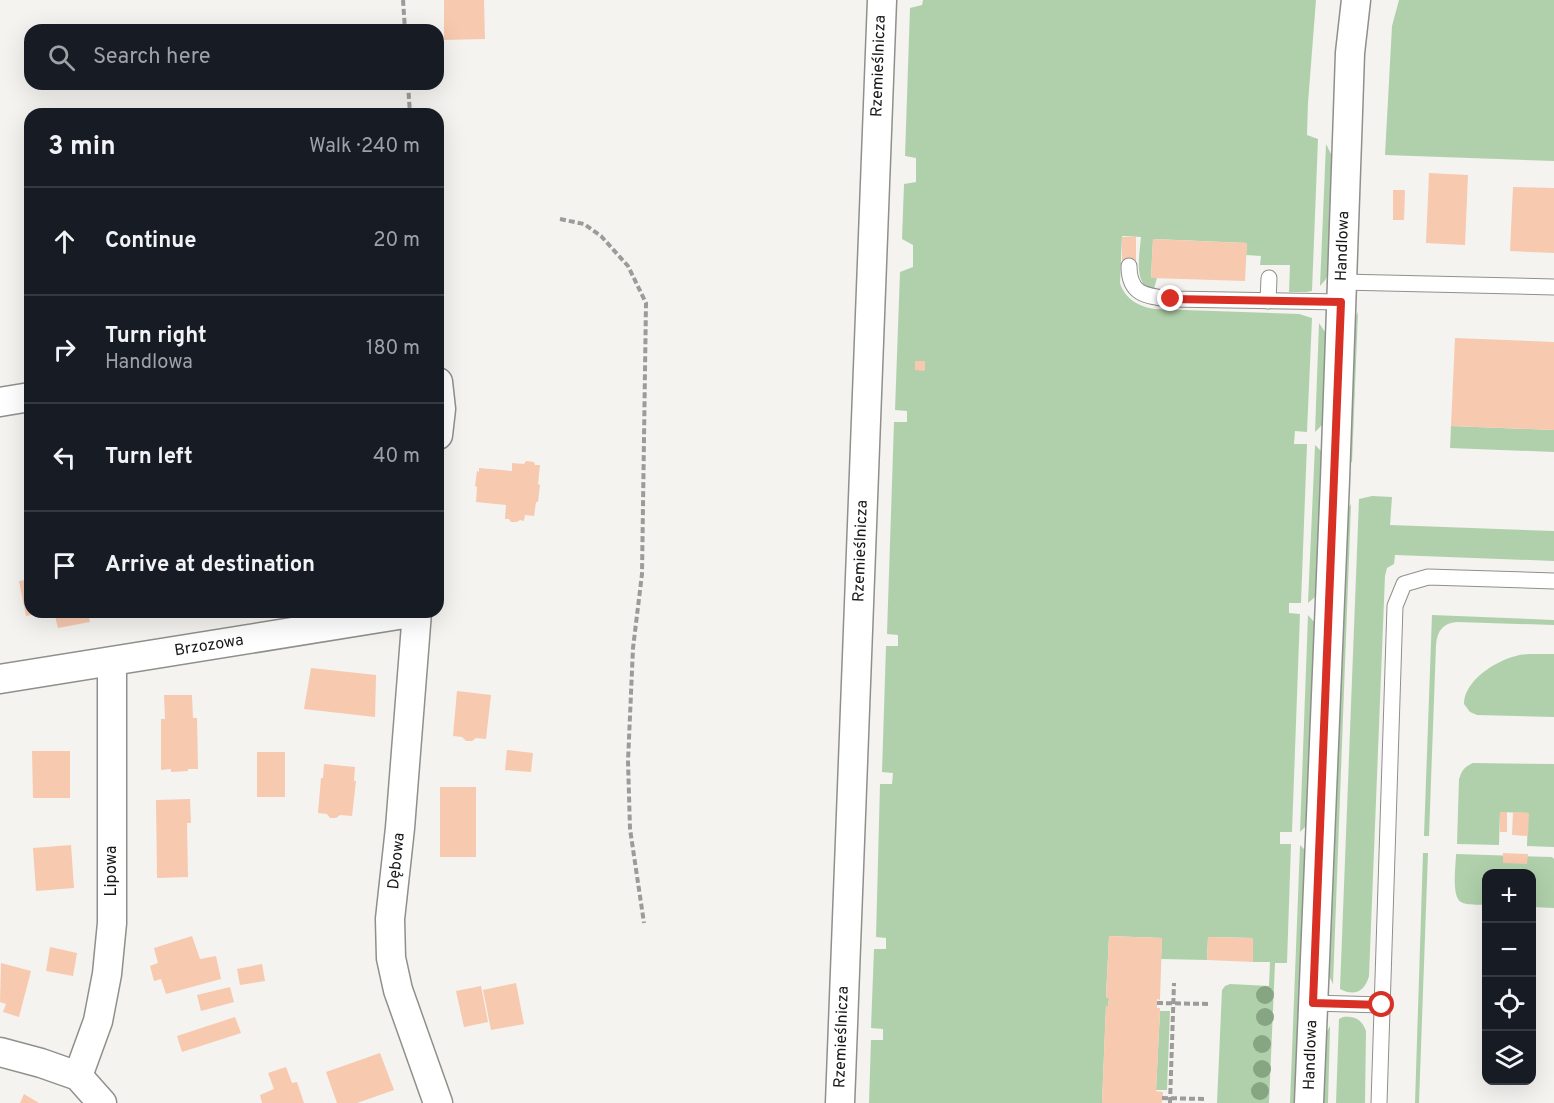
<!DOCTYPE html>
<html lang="en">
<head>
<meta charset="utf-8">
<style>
  :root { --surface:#171b24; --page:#20242c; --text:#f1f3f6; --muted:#9ea1a6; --line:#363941 }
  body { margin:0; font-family:Overpass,sans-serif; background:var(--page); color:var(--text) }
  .controls { position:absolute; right:18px; bottom:18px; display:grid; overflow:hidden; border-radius:12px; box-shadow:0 6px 24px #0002 }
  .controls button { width:54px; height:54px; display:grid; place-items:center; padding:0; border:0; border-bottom:2px solid var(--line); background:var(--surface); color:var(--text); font:30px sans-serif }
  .stop { position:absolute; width:18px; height:18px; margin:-14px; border:4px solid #d93025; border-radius:50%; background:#fff }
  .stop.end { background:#d93025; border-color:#fff; box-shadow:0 2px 6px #0008 }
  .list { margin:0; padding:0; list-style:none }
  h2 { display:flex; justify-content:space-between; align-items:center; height:78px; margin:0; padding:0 24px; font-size:26px }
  h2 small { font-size:20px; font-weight:400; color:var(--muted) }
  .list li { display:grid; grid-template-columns:39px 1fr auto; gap:18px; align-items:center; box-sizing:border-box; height:108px; padding:0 24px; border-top:2px solid var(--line) }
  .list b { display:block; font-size:22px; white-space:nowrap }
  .list p { margin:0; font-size:20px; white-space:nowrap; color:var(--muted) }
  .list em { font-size:20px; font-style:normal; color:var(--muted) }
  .icon { flex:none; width:33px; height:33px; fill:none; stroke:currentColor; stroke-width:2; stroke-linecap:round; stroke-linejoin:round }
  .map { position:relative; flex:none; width:1554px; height:1103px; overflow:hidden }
  .search { position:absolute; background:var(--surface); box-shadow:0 6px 24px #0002; left:24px; top:24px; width:420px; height:66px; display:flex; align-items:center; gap:15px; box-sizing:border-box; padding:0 21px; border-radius:18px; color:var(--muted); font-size:22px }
  .panel { position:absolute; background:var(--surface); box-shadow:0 6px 24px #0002; left:24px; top:108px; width:420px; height:510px; border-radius:18px }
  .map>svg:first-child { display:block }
  .green { fill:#b0d0ab }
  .building { fill:#f7c9af }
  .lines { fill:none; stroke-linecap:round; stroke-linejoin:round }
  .service-casing { stroke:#8f8f8b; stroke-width:17 }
  .minor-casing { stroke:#8f8f8b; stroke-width:31 }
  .path { stroke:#9c9b99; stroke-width:4; stroke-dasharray:6 3; stroke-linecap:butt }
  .service { stroke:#fff; stroke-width:15 }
  .minor { stroke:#fff; stroke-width:28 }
  .tree { fill:#88a583 }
  .route { stroke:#d93025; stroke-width:8 }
  .labels { text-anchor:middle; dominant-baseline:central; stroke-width:6; stroke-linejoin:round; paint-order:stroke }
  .street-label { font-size:16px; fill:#171716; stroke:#fff }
</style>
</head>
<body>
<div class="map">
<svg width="1554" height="1103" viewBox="0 0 1554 1103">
  <rect width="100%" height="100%" fill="#f4f3f0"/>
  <g class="green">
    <path d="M 923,0 L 1316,0 L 1308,103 L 1307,135 L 1318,139 L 1312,291 L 1307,292 L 1289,292 L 1290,265 L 1260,265 L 1261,256 L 1246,255 L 1247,243 L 1153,239 L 1151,278 L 1157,278 L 1154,289 C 1132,287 1140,252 1141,237 L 1122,236 L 1120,283 C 1125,299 1139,307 1155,309 L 1299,314 L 1312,318 L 1307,432 L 1295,431 L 1294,444 L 1307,444 L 1301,603 L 1289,603 L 1289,613 L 1300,614 L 1292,832 L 1280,832 L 1280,844 L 1291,844 L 1287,963 L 1275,963 L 1269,1103 L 1217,1103 L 1222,990 L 1225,986 L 1230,984 L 1269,986 L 1270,962 L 1253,962 L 1253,938 L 1208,937 L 1207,960 L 1161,959 L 1162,938 L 1109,936 L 1106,997 L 1109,998 L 1108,1006 L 1106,1006 L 1102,1103 L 869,1103 L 871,1040 L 883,1040 L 883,1029 L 871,1028 L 874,949 L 886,949 L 886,938 L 876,937 L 880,784 L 892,784 L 893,773 L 882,772 L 886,646 L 898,646 L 898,635 L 887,634 L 894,422 L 907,422 L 907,411 L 895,410 L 900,272 L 913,267 L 913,245 L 902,239 L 904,184 L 916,182 L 916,158 L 905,156 L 910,8 L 922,5 Z"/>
    <path d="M 1399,0 L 1554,0 L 1554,161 L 1385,155 L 1392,26 Z"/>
    <path d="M 1326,144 L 1332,156 L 1332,163 L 1329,270 L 1326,279 L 1320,286 Z"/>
    <path d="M 1358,312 L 1352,463 L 1349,457 L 1354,320 Z"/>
    <path d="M 1319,323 L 1325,332 L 1326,338 L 1322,425 L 1315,432 Z"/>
    <path d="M 1451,426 L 1554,430 L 1554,452 L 1450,448 Z"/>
    <path d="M 1315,445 L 1322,452 L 1316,596 L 1308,603 Z"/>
    <path d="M 1372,496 L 1392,497 L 1390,525 L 1554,531 L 1554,561 L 1395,555 L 1394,564 L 1387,568 L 1385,576 L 1369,976 C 1365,991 1355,997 1340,989 L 1359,499 Z"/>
    <path d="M 1351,504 L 1333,984 L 1327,972 L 1347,510 Z"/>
    <path d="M 1308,615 L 1315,623 L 1307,825 L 1300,832 Z"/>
    <path d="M 1432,615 L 1554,620 L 1554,625 L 1457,622 C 1443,623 1437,631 1436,645 L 1429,836 L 1424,836 Z"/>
    <path d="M 1535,654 L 1554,654 L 1554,717 L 1477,715 L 1470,712 L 1464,704 C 1464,681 1495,661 1516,656 C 1522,654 1529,654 1535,654 Z"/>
    <path d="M 1473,763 L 1554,764 L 1554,847 L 1527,846 L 1528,813 L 1500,812 L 1499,845 L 1457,844 L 1459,779 C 1462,770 1464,767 1473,763 Z"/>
    <path d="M 1300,845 L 1307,852 L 1297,1103 L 1290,1103 Z"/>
    <path d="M 1423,853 L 1428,853 L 1419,1103 L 1415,1103 Z"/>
    <path d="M 1456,854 L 1552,857 L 1554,859 L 1554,908 L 1532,907 L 1532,874 L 1486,874 L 1486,905 C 1479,904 1468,906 1461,902 C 1451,896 1456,865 1456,854 Z"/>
    <path d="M 1160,1011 L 1170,1011 L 1167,1090 L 1156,1090 Z"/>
    <path d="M 1343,1017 C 1355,1016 1362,1020 1366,1031 L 1365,1103 L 1336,1103 L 1339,1019 Z"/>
    <path d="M 1330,1026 L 1328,1103 L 1321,1103 L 1325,1035 Z"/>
  </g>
  <g class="building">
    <path d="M 444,0 L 484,0 L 485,39 L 444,40 Z"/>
    <path d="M 1429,173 L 1468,175 L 1465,245 L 1426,243 Z"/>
    <path d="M 1513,187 L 1554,188 L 1554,253 L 1510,251 Z"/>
    <path d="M 1393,190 L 1405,190 L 1404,220 L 1393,220 Z"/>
    <rect x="1122" y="237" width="14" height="25"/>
    <path d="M 1153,239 L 1247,243 L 1245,281 L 1151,278 Z"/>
    <path d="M 1455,338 L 1554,342 L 1554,430 L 1451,426 Z"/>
    <path d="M 915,361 L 925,361 L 925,371 L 915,370 Z"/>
    <path d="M 526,461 L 534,462 L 535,465 L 540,465 L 538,484 L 540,485 L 538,502 L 536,502 L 534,516 L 525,515 L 524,521 L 520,520 L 517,522 L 511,522 L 509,519 L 505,519 L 506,505 L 476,502 L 477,487 L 475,486 L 477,471 L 479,472 L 479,468 L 512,471 L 512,463 L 524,464 Z"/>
    <path d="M 30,579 L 30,612 L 41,613 L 26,616 L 19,581 Z"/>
    <path d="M 54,612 L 88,612 L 90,622 L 58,628 Z"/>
    <path d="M 311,668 L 376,675 L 375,717 L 304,709 Z"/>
    <path d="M 457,691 L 491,695 L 486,739 L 476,738 L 472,741 L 466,741 L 462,737 L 453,736 Z"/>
    <path d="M 164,695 L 192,695 L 193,718 L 197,718 L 198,769 L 188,769 L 188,771 L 171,772 L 171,769 L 161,770 L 161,719 L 165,719 Z"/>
    <path d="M 507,750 L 533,753 L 531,772 L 505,770 Z"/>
    <path d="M 32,751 L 70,751 L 70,798 L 33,798 Z"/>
    <rect x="257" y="752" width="28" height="45"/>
    <path d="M 324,764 L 355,767 L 354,781 L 356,781 L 352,816 L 340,815 L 336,818 L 330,818 L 327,814 L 318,813 L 321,778 L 323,778 Z"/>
    <rect x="440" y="787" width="36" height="70"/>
    <path d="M 190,799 L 191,823 L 187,823 L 188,877 L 157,878 L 156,800 Z"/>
    <rect x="1500" y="812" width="7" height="20"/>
    <path d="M 1513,812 L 1529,813 L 1528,836 L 1512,835 Z"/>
    <path d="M 71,845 L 74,888 L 36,891 L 33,848 Z"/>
    <path d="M 1503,853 L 1528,854 L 1527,864 L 1503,863 Z"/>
    <path d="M 192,936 L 200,959 L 216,956 L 221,979 L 166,994 L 161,979 L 154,981 L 150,966 L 158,963 L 154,948 Z"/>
    <path d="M 1109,936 L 1162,938 L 1160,1000 L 1157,999 L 1157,1008 L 1160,1008 L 1160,1011 L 1156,1091 L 1163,1092 L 1162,1103 L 1102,1103 L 1106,1006 L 1108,1006 L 1109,998 L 1106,998 Z"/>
    <path d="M 1208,937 L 1253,938 L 1253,962 L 1207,960 Z"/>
    <path d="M 50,947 L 77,953 L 73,976 L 46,971 Z"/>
    <path d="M 1,963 L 31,971 L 19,1017 L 3,1012 L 6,1004 L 0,1002 Z"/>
    <path d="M 262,964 L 265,981 L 240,985 L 237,969 Z"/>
    <path d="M 516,983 L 524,1024 L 491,1030 L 483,990 Z"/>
    <path d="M 481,986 L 488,1022 L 464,1027 L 456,991 Z"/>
    <path d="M 230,987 L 234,1002 L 201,1011 L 197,995 Z"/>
    <path d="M 235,1017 L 241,1033 L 182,1052 L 177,1036 Z"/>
    <path d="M 380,1053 L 394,1090 L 357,1103 L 337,1103 L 326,1072 Z"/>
    <path d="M 286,1067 L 292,1083 L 297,1082 L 304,1103 L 262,1103 L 260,1095 L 274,1089 L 268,1073 Z"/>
    <path d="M 24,1094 L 39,1103 L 20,1103 Z"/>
  </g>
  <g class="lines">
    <g class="service-casing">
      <g id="service">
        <path d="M 1129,266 C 1129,295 1146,296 1171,299 L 1341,302"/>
        <path d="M 1342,282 L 1554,287"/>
        <path d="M 1268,301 L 1269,278"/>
        <path d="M 1313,1003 L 1382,1005"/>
        <path d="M 1379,1103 L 1395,606 L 1404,584 L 1428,577 L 1554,581"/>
      </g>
    </g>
    <g class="minor-casing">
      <g id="minor">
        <path d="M 438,382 L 441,409 L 438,435"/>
        <path d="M 0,402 L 30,397"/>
        <path d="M 0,679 L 417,612 L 400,828 L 390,919 L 391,958 L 398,990 L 438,1103"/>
        <path d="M 0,1052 L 41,1063 L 78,1076 L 102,1103"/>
        <path d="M 78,1076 L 98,1021 L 107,974 L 112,923 L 112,662"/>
        <path d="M 840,1103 L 882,0"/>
        <path d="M 1309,1103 L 1335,480 L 1348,112 L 1350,53 L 1356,0"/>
      </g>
    </g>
    <g class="path">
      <path d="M 403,0 L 405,30"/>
      <path d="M 408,84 L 410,114"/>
      <path d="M 560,219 L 584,224 L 601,236 L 628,266 L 646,303 L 642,574 L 633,648 L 628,761 L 630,829 L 644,923"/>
      <path d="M 1157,1003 L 1209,1004"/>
      <path d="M 1162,1098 L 1205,1099"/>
      <path d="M 1170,1103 L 1174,983"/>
    </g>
    <use href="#service" class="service"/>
    <use href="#minor" class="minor"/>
  </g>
  <g class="tree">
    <circle cx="1265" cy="995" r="9"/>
    <circle cx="1265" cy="1017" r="9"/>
    <circle cx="1262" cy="1044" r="9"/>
    <circle cx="1262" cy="1069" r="9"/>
    <circle cx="1260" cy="1091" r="9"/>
  </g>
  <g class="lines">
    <path class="route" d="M 1171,299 L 1341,302 L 1313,1003 L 1382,1005"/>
  </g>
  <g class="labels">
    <g class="street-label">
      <text transform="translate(879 66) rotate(-88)">Rzemieślnicza</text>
      <text transform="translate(1343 246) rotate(-88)">Handlowa</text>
      <text transform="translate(861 551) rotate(-88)">Rzemieślnicza</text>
      <text transform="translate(209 646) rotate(-9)">Brzozowa</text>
      <text transform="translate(397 861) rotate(-84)">Dębowa</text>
      <text transform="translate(112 871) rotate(-90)">Lipowa</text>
      <text transform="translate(842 1037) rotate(-88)">Rzemieślnicza</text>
      <text transform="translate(1311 1055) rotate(-88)">Handlowa</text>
    </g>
  </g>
</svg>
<div class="controls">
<button>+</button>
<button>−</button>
<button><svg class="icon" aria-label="locate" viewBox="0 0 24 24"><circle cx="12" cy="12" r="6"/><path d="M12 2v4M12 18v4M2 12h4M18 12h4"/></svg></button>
<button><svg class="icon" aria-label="layers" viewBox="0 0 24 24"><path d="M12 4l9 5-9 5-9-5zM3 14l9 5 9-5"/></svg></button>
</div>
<div class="stop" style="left:1382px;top:1005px"></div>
<div class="stop end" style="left:1171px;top:299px"></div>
<div class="search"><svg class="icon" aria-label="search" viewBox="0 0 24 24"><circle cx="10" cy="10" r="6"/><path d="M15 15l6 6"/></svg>Search here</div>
<section class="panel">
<h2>3 min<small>Walk · 240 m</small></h2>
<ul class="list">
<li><svg class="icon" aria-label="ahead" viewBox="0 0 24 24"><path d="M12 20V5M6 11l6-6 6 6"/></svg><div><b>Continue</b></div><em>20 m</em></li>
<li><svg class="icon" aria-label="right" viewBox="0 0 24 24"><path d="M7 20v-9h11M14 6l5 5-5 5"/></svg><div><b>Turn right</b><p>Handlowa</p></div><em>180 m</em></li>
<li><svg class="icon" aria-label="left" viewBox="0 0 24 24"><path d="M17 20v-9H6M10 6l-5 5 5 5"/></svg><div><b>Turn left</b></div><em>40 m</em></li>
<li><svg class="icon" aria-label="arrive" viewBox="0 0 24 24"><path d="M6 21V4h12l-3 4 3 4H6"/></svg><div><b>Arrive at destination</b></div></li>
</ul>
</section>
</div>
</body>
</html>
